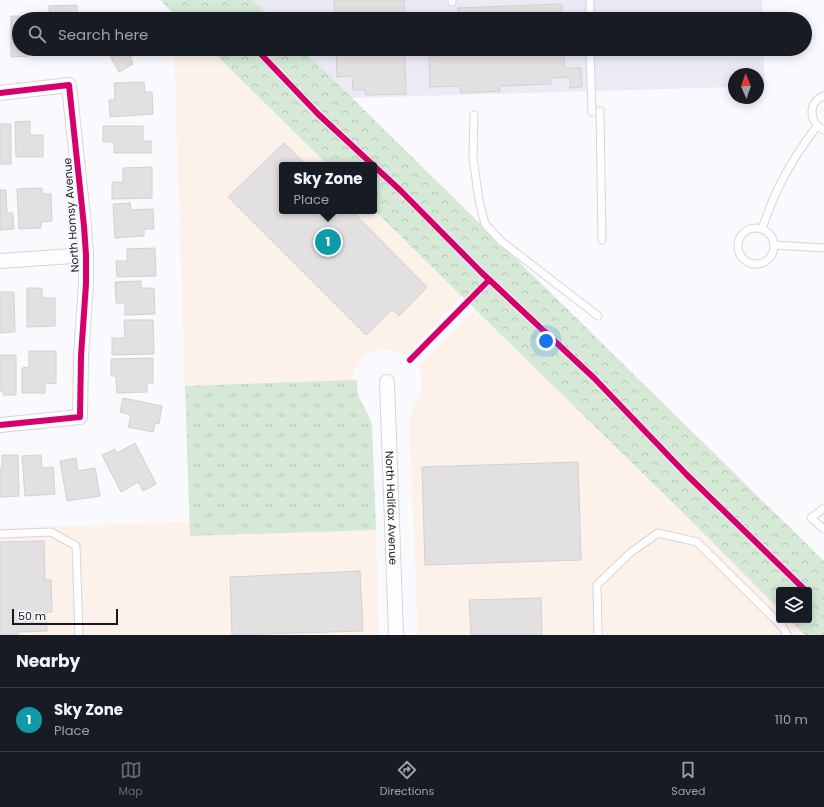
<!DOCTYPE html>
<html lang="en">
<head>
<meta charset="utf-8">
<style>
  :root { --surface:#171b24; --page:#242831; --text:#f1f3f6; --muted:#9ea1a6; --line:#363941; --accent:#68676b }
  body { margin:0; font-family:Poppins,sans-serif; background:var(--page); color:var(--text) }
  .controls { position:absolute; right:12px; bottom:12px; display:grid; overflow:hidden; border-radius:4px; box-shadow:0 2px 10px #0003 }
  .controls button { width:36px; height:36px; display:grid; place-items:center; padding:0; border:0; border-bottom:1px solid var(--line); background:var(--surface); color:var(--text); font:20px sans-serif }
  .compass { position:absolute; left:728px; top:68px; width:36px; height:36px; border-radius:50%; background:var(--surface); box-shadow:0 2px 10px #0003; rotate:358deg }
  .scale { position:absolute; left:12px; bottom:10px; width:106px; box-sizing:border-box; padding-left:4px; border:2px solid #1a191c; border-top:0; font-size:11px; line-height:14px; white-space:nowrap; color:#1a191c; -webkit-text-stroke:3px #f9f8fe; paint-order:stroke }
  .you { position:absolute; left:546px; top:341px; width:14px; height:14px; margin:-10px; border:3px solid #fff; border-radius:50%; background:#1a73e8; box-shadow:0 0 0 6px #1a73e833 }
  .badge { display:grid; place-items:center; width:26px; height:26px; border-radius:50%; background:var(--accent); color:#fff; font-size:13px; font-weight:700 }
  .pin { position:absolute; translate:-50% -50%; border:2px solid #fff; box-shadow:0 1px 4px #0006 }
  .popup { position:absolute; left:279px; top:162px; width:98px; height:52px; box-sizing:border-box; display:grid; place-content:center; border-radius:4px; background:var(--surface); filter:drop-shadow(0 1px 3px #0005); font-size:13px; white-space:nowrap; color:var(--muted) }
  .popup b { font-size:15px; color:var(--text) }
  .popup::after { content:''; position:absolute; left:50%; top:100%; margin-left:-8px; border:8px solid transparent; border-top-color:var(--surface) }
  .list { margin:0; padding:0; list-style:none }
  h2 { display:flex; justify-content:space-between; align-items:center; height:52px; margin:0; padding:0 16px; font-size:17px }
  h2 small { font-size:13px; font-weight:400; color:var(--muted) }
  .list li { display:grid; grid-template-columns:26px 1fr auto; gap:12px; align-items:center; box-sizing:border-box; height:64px; padding:0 16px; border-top:1px solid var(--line) }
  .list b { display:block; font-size:15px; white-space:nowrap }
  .list p { margin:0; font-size:13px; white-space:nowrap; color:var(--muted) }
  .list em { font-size:13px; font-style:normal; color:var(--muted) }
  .icon { flex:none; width:22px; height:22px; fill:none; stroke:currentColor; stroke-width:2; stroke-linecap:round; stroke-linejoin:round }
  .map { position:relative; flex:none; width:824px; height:635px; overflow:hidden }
  .search { position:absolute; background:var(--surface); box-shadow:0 2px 10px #0003; left:12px; right:12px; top:12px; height:44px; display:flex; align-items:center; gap:10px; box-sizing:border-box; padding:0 14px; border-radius:22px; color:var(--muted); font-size:15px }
  .sheet { height:116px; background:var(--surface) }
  nav { display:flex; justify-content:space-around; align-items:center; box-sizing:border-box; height:56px; border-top:1px solid var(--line); background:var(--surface); font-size:11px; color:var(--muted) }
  nav a { display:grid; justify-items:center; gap:2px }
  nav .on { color:var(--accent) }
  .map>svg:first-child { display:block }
  .commercial { fill:#fcf2ea }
  .built { fill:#eceaf5 }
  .grass { fill:url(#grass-tufts) }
  .park { fill:url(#park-crowns) }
  .building { fill:#e3e0e2; stroke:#d2d0d2 }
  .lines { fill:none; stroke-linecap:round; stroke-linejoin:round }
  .lane-casing { stroke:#d6d6da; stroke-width:9 }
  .street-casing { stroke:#d6d6da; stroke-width:16 }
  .lane { stroke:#fefeff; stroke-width:7 }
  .street { stroke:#fefeff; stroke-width:14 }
  .cycleway-casing { stroke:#f9f8fe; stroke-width:8 }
  .cycleway { stroke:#d6006c; stroke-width:6 }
  .labels { text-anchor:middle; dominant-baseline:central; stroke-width:4; stroke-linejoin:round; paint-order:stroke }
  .street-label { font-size:11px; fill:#1a191c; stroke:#f9f8fe }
</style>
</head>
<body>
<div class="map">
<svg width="824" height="635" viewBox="0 0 824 635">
  <defs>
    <pattern id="grass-tufts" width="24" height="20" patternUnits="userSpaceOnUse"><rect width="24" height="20" fill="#d5e9d6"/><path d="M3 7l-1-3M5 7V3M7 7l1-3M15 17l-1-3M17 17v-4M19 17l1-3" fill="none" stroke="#b6c7b7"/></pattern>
    <pattern id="park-crowns" width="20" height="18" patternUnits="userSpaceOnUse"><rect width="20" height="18" fill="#d5e9d6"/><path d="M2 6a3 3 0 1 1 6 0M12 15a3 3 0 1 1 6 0" fill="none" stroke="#b6c7b7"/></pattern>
  </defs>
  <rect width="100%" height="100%" fill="#faf9fd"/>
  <g class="commercial">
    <path d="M 174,49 L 210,49 L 328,165 L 282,165 L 282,211 L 374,211 L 374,210 L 462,296 L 407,355 L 392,350 L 378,349 L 369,353 L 360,360 L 357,366 L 353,373 L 353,381 L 185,386 Z"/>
    <path d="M 475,309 L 779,609 L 779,620 L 790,620 L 805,635 L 418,635 L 409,418 L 422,388 L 421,371 L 418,366 Z"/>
    <path d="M 190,522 L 191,536 L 376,530 L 379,635 L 0,635 L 0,528 Z"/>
  </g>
  <g class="built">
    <path d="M 253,0 L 762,0 L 762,19 L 272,19 Z"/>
    <path d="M 302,49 L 763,49 L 765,86 L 758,87 L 758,74 L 734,74 L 734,87 L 352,98 Z"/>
  </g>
  <path class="grass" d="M 357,380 C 356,401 367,407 372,425 L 376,530 L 190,536 L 185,386 Z"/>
  <g class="park">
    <path d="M 160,0 L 253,0 L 272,19 L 179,19 Z"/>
    <path d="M 210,49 L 302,49 L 824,561 L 824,635 L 805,635 L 790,620 L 809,620 L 809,590 L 779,590 L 779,609 L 690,520 L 374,210 L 374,165 L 328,165 Z"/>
  </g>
  <g class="building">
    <path d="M 334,0 L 404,0 L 405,19 L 335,19 Z"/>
    <path d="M 562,4 L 562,19 L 458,19 L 458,8 Z"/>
    <path d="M 77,5 L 77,19 L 50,19 L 49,6 Z"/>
    <path d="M 11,16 L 34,16 L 34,19 L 19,19 L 19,49 L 45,49 L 45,52 L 29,52 L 29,56 L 11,57 Z"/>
    <path d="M 106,49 L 145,49 L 130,57 L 133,64 L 119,72 Z"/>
    <path d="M 336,49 L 413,49 L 413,54 L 405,55 L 406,94 L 366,95 L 365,90 L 353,90 L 352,76 L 337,77 Z"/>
    <path d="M 459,49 L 564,49 L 564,68 L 581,68 L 582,87 L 570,88 L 570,77 L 551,78 L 551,84 L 499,86 L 500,91 L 461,93 L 460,86 L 430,87 L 429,56 L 460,55 Z"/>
    <path d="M 144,82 L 145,92 L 152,92 L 153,114 L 110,117 L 109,100 L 115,100 L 114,83 Z"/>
    <path d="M 30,121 L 30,135 L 43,135 L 43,157 L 16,157 L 15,122 Z"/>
    <rect x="0" y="124" width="11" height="40"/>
    <path d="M 103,126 L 143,126 L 143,141 L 151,141 L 151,153 L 114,153 L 114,142 L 103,142 Z"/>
    <path d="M 284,143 L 306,165 L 282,165 L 282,211 L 352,211 L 427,287 L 399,316 L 392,309 L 366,335 L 228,197 Z"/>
    <path d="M 152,167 L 152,198 L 112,199 L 112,182 L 123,182 L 123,168 Z"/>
    <path d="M 42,188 L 42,194 L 51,194 L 52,221 L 41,222 L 41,228 L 19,229 L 17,189 Z"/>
    <path d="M 0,190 L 6,190 L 7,213 L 13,213 L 14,229 L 0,230 Z"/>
    <path d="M 130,203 L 131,210 L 153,209 L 154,229 L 144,229 L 144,236 L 115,238 L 113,204 Z"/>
    <path d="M 155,248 L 156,276 L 117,277 L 116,261 L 127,261 L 127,249 Z"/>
    <path d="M 141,281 L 141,288 L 154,288 L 155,314 L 125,315 L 125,303 L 116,303 L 115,282 Z"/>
    <path d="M 27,288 L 42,288 L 42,298 L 55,298 L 55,326 L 27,327 Z"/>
    <path d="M 0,292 L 14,292 L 15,332 L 0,333 Z"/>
    <path d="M 124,320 L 153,320 L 154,354 L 112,355 L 112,338 L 125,338 Z"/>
    <path d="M 29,351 L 56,351 L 56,383 L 45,384 L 45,393 L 22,393 L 22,368 L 29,367 Z"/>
    <path d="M 0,355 L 16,355 L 16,395 L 3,395 L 3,390 L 0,391 Z"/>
    <path d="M 153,358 L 153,383 L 147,383 L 147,392 L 117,393 L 116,376 L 111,376 L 111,359 Z"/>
    <path d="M 123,398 L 162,406 L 159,424 L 155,423 L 153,432 L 128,427 L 131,415 L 120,412 Z"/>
    <path d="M 135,443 L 156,484 L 143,491 L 138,482 L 121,492 L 102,455 L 115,449 L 117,453 Z"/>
    <path d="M 2,455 L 18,455 L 19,496 L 0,497 L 0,468 L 2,468 Z"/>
    <path d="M 41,455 L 42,468 L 53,467 L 55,494 L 25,496 L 22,456 Z"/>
    <path d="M 76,458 L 78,471 L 95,468 L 100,496 L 67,501 L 60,461 Z"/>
    <path d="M 578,462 L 581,560 L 425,565 L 422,467 Z"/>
    <path d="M 44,541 L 45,580 L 51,580 L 52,612 L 46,612 L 47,631 L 18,632 L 18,635 L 0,635 L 0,542 Z"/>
    <path d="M 360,571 L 363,631 L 232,635 L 230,577 Z"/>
    <path d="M 541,598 L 542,635 L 471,635 L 469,600 Z"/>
  </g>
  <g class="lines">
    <g class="lane-casing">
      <g id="lane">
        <path d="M 452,0 L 452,2"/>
        <path d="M 590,19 L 590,0"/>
        <path d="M 590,49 L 592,112"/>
        <path d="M 824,96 C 807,102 809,123 824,130"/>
        <path d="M 600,111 L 602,240"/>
        <path d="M 474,115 L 473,157 L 479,201 L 485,224 L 501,241 L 598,316"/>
        <circle cx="756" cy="246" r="18"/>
        <path d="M 762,229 C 775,189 792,159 817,126"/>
        <path d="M 774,245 L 824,248"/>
        <path d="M 824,508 L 811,518 L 824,529"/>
        <path d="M 0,534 L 51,532 L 76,546 L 79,635"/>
        <path d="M 598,635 L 597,585 L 630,553 L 658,533 L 697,542 L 782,626 L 787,635"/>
      </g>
    </g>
    <g class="street-casing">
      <g id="street">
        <path d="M 0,93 L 69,85 L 84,226 L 86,255 L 86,284 L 81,356 L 80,417 L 0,425"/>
        <path d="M 0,261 L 86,255"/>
        <path id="s1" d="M 387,382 L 396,635"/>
      </g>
    </g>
    <use href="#lane" class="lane"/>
    <use href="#street" class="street"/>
    <g class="cycleway-casing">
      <g id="cycleway">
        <path d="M 256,49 L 318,114 L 401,191 L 481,272 L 594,378 L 687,475 L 805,590"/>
        <path d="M 0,93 L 69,85 L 84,226 L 86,255 L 86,284 L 81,356 L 80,417 L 0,425"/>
        <path d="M 410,360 L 489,280"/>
      </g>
    </g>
    <use href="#cycleway" class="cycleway"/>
  </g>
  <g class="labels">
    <g class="street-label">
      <text transform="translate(71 215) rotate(-94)">North Homsy Avenue</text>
      <text stroke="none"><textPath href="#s1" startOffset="126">North Halifax Avenue</textPath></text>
    </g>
  </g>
</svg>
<div class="controls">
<button><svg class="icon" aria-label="layers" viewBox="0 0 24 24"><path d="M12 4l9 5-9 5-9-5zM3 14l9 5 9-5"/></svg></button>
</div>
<svg class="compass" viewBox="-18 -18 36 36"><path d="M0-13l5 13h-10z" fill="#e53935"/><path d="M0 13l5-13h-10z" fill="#9ea1a6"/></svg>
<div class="scale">50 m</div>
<div class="you"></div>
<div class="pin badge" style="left:328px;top:242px;background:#0f9aa8">1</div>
<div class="popup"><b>Sky Zone</b>Place</div>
<div class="search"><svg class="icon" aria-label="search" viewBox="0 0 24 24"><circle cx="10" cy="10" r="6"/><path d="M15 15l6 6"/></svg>Search here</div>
</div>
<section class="sheet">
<h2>Nearby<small></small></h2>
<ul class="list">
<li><span class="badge" style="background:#0f9aa8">1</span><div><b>Sky Zone</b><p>Place</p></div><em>110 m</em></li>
</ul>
</section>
<nav>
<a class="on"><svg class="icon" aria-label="map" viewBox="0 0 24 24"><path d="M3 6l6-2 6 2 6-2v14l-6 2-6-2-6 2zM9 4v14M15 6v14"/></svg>Map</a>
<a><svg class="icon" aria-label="directions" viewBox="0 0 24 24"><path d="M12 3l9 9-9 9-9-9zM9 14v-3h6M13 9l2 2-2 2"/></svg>Directions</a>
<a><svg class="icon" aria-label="saved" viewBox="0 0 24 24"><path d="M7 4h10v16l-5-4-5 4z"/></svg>Saved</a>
</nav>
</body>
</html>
